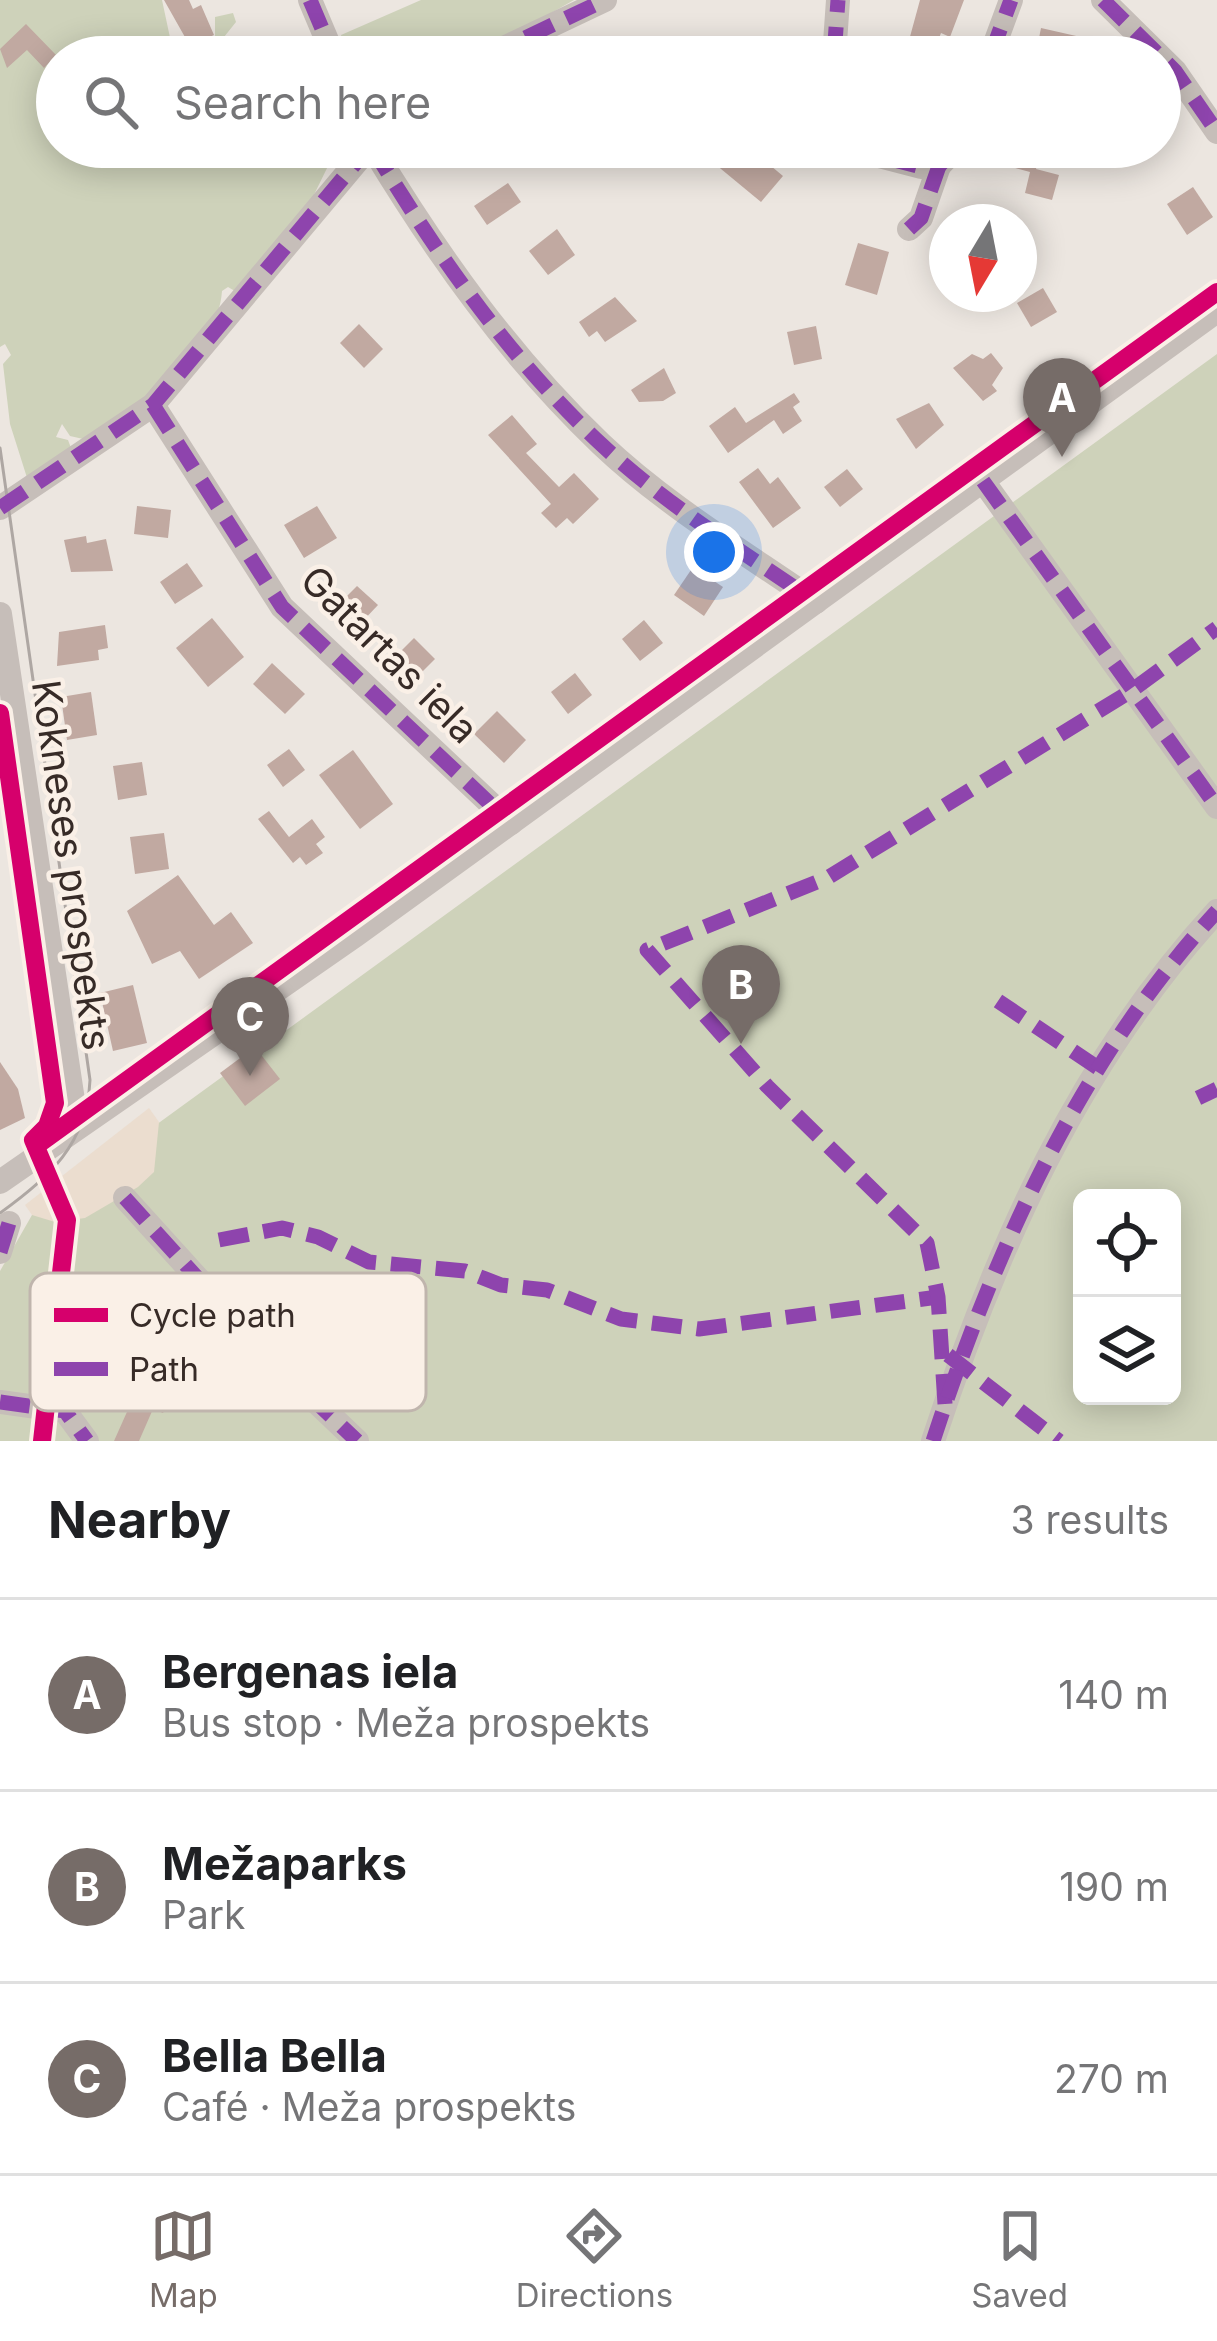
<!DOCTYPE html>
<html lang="en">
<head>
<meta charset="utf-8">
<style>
  :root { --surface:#fff; --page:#f2f2f2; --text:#202124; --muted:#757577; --line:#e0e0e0; --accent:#766c68 }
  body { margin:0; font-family:Inter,sans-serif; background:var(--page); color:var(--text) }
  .controls { position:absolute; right:36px; bottom:36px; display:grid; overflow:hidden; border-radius:18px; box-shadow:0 6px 30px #0003 }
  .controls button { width:108px; height:108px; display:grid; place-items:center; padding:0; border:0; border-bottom:3px solid var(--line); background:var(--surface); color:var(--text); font:60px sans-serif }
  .compass { position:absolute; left:929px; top:204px; width:108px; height:108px; border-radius:50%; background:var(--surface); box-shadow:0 6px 30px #0003; rotate:190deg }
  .you { position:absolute; left:714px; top:552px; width:42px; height:42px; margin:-30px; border:9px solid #fff; border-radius:50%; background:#1a73e8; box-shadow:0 0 0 18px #1a73e833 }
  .badge { display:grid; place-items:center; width:78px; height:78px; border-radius:50%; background:var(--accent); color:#fff; font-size:39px; font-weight:700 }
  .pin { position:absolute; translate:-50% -99px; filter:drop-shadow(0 3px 6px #0008) }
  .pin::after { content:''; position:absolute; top:63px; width:42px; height:36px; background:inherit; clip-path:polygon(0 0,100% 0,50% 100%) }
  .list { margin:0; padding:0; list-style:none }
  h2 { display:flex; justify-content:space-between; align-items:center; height:156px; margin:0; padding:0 48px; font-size:51px }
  h2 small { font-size:39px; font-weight:400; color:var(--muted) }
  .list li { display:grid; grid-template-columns:78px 1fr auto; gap:36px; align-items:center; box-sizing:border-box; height:192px; padding:0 48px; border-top:3px solid var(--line) }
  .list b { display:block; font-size:45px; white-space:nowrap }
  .list p { margin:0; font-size:39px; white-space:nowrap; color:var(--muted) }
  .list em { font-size:39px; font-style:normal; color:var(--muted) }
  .icon { flex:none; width:66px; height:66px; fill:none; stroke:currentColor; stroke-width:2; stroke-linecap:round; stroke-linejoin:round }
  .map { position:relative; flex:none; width:1217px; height:1441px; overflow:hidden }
  .search { position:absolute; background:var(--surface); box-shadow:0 6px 30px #0003; left:36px; right:36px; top:36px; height:132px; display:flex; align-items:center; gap:30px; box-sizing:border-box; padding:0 42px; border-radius:66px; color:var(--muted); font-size:45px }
  .sheet { height:732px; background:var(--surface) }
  nav { display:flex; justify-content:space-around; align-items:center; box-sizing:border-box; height:168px; border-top:3px solid var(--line); background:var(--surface); font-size:33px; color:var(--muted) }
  nav a { display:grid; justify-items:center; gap:6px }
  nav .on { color:var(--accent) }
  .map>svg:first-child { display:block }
  .green { fill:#ced2ba; fill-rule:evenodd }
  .plaza { fill:#ebddcf }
  .building { fill:#c1a9a1 }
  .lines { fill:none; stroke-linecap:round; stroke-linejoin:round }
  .minor { stroke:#c6beb9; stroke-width:24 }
  .tram { stroke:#aea7a3; stroke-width:3 }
  .quiet { stroke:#8e44ad; stroke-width:15; stroke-dasharray:30 15; stroke-linecap:butt }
  .cycleway-casing { stroke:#faf0e7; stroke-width:26 }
  .cycleway { stroke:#d6006c; stroke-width:18 }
  .labels { text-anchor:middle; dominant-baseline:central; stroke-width:9; stroke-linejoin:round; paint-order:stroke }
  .street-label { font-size:39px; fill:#372b27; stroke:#faf0e7 }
  .key { fill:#faf0e7; stroke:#c0b5ad; stroke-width:3 }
  .key-label { font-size:33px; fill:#372b27 }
</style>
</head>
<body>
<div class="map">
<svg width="1217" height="1441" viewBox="0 0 1217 1441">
  <rect width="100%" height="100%" fill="#ece6e0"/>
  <g class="green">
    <path d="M 0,0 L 162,0 L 172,47 L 188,55 L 215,36 L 215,17 L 233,13 L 236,22 L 224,37 L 232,46 L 230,57 L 57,57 L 57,147 L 354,147 L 344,166 L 330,162 L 307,209 L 240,294 L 228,287 L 222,291 C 218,354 137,403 92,441 L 70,436 L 62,424 L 56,437 L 68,440 L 71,448 L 29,484 L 10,424 L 3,364 L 11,355 L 5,344 L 0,347 Z"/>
    <path d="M 421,0 L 574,0 L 474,57 L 348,57 L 341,35 Z"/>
    <path d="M 1217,354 L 1217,1441 L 0,1441 L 0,1271 L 32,1215 ZM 1082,1198 L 1172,1198 L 1172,1396 L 1082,1396 Z"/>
  </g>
  <path class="plaza" d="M 149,1108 L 159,1122 L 154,1172 L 138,1187 L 85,1218 L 55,1222 L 32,1215 L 25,1205 Z"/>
  <g class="building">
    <path d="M 164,0 L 189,0 L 193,9 L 201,5 L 214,35 L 190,46 Z"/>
    <path d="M 920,0 L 964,0 L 950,37 L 941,33 L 933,54 L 908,44 Z"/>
    <path d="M 26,24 L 56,55 L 44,68 L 27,50 L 7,68 L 0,49 Z"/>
    <path d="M 1041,28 L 1085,38 L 1080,57 L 1036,53 Z"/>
    <path d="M 729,147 L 748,147 L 783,176 L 761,202 L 715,164 Z"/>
    <path d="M 1013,147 L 1042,147 L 1036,169 L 1059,175 L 1052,200 L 1025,193 L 1030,172 L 1008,166 Z"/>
    <path d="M 508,183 L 521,202 L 487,225 L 474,206 Z"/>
    <path d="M 1193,187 L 1213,217 L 1187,235 L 1167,204 Z"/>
    <path d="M 557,229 L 575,255 L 548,275 L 529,251 Z"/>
    <path d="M 858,243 L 889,252 L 877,295 L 845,285 Z"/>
    <path d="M 1043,288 L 1057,312 L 1031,327 L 1017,303 Z"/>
    <path d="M 615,297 L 637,321 L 605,342 L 597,331 L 589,337 L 579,322 Z"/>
    <path d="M 359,324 L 383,349 L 364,368 L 340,343 Z"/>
    <path d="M 816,326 L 822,359 L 794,365 L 787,332 Z"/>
    <path d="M 991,353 L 1003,368 L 992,385 L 997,391 L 983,401 L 953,368 L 972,354 L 983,359 Z"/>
    <path d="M 664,368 L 676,393 L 663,401 L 639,402 L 631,390 Z"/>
    <path d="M 794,393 L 800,402 L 793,407 L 802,421 L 783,434 L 774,420 L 728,453 L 709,426 L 735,407 L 746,423 Z"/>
    <path d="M 929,403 L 944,425 L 916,449 L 896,419 Z"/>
    <path d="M 512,415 L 537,444 L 526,453 L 559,487 L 574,473 L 599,499 L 573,524 L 567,518 L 556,528 L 541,513 L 551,504 L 488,435 Z"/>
    <path d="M 758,468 L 770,484 L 778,477 L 801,508 L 773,528 L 739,482 Z"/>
    <path d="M 847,469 L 863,489 L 840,507 L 824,487 Z"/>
    <path d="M 137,506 L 171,510 L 168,538 L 134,534 Z"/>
    <path d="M 317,506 L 337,538 L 304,558 L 284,525 Z"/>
    <path d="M 86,536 L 87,543 L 106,539 L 113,571 L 71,572 L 64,540 Z"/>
    <path d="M 187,563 L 203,586 L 175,604 L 160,582 Z"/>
    <path d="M 693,567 L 723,587 L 704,616 L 674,595 Z"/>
    <path d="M 357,586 L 378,605 L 360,624 L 339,604 Z"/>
    <path d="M 212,618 L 244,657 L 208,687 L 176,648 Z"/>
    <path d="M 644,620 L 663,643 L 640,661 L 622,639 Z"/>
    <path d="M 105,625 L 108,648 L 98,650 L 99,660 L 57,666 L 59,632 Z"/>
    <path d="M 414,638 L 435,659 L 415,679 L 394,658 Z"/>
    <path d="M 272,663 L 305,694 L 285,714 L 253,684 Z"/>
    <path d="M 575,673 L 592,695 L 568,714 L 551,692 Z"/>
    <path d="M 91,692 L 97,735 L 67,740 L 61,697 Z"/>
    <path d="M 497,711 L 526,740 L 504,763 L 474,734 Z"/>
    <path d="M 289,749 L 305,770 L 283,787 L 267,765 Z"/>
    <path d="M 353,750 L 393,804 L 360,829 L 319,775 Z"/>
    <path d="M 142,762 L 147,795 L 118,800 L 113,766 Z"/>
    <path d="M 269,811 L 289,837 L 312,819 L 325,837 L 316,844 L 323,853 L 306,865 L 300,857 L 293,863 L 258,819 Z"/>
    <path d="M 164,833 L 169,869 L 135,874 L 130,837 Z"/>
    <path d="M 178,875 L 214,925 L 231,912 L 253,943 L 199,979 L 180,951 L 152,964 L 127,911 Z"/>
    <path d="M 133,985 L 147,1043 L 113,1051 L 100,993 Z"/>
    <path d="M 255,1047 L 280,1079 L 245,1106 L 220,1073 Z"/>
    <path d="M 0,1062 L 18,1089 L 25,1118 L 0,1130 Z"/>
    <path d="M 143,1376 L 173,1392 L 163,1413 L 153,1409 L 139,1441 L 114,1441 Z"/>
  </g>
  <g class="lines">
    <g class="minor">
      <path d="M 310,0 L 334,57"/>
      <path d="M 1103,0 L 1175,71 L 1217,132"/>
      <path d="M 485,57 L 605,0"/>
      <path d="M 834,57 L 838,0"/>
      <path d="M 990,57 L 1011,0"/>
      <path d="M 372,147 C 438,256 509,356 601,444 C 664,504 744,552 816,602"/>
      <path d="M 844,147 L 921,167 L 939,166 L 957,147"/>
      <path d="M 909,229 L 921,218 L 939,166"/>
      <path d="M 153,405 L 282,607 L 511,823"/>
      <path d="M 983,481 L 1217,807"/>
      <path d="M 0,508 L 153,405 L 369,147"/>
      <path d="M 0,614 L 77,1127"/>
      <path d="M 0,1182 L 356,935 L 1217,311"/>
      <path d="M 125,1198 L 267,1355 L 357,1441"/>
      <path d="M 0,1252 L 9,1223"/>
      <path d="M 0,1402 L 65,1411 L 87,1441"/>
      <path d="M 42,1441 L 67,1220"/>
      <path d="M 933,1441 C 996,1248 1079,1061 1217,911"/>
    </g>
    <path class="tram" d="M 0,448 L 90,1080 C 87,1144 49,1178 0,1213"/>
    <g class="quiet">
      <path d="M 310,0 L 334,57"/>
      <path d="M 1103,0 L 1175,71 L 1217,132"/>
      <path d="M 485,57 L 605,0"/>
      <path d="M 834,57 L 838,0"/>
      <path d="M 990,57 L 1011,0"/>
      <path d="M 372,147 C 438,256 508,357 602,445 C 664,503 740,550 810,598"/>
      <path d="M 844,147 L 921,167 L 939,166 L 957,147"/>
      <path d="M 909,229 L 921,218 L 939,166"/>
      <path d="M 153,405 L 282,607 L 506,819"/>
      <path d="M 983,481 L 1217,807"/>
      <path d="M 0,508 L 153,405 L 369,147"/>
      <path d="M 998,1001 L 1098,1068"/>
      <path d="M 1198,1098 L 1217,1089"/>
      <path d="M 125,1198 L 267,1355 L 357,1441"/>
      <path d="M 219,1240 L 282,1228 L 318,1237 L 369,1262 L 465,1271 L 501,1285 L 547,1290 L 621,1319 L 699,1329 L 938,1297"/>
      <path d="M 0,1252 L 9,1223"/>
      <path d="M 948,1355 L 1059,1441"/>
      <path d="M 0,1402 L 65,1411 L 87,1441"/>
      <path d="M 945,1404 L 938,1297 L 927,1243 L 767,1086 L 647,950 L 827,878 L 1131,691 L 1217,628"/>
      <path d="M 933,1441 C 996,1248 1079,1061 1217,911"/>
    </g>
    <g class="cycleway-casing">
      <g id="cycleway">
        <path d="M 0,713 L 55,1103 L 47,1126 L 33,1140 L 67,1220 L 42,1441"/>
        <path d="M 36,1146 L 1217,292"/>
      </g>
    </g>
    <use href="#cycleway" class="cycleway"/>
  </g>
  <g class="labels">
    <g class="street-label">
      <text transform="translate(390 654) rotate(45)">Gatartas iela</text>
      <text transform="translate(72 865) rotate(82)">Kokneses prospekts</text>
    </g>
  </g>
  <rect x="30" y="1273" width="396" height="138" rx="18" class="key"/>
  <rect x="54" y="1308" width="54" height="14" fill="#d6006c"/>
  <rect x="54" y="1362" width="54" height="14" fill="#8e44ad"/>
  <g class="key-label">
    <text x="129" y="1327">Cycle path</text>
    <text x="129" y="1381">Path</text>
  </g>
</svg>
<div class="controls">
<button><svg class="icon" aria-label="locate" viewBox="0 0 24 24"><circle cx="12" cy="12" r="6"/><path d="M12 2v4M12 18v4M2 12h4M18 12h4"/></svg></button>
<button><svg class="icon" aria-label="layers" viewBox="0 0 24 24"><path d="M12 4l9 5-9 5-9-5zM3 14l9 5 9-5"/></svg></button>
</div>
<svg class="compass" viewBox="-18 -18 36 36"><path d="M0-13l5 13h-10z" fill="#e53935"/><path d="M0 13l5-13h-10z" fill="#757577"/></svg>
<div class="you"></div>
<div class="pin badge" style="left:1062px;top:457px">A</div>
<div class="pin badge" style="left:741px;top:1044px">B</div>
<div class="pin badge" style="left:250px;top:1076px">C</div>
<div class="search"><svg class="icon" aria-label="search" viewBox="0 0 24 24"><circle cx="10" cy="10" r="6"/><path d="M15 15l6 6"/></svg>Search here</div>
</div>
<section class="sheet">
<h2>Nearby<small>3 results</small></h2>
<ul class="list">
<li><span class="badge">A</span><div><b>Bergenas iela</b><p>Bus stop · Meža prospekts</p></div><em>140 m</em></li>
<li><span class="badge">B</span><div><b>Mežaparks</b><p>Park</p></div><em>190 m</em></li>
<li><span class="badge">C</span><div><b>Bella Bella</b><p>Café · Meža prospekts</p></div><em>270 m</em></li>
</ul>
</section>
<nav>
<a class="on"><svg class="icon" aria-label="map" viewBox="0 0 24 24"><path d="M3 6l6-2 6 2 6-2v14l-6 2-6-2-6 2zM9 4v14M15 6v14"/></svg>Map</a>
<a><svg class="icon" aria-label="directions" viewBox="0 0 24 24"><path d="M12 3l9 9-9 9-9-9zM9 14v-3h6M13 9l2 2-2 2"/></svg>Directions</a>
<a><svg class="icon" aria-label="saved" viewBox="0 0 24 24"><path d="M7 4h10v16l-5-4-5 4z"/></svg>Saved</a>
</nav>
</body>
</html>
